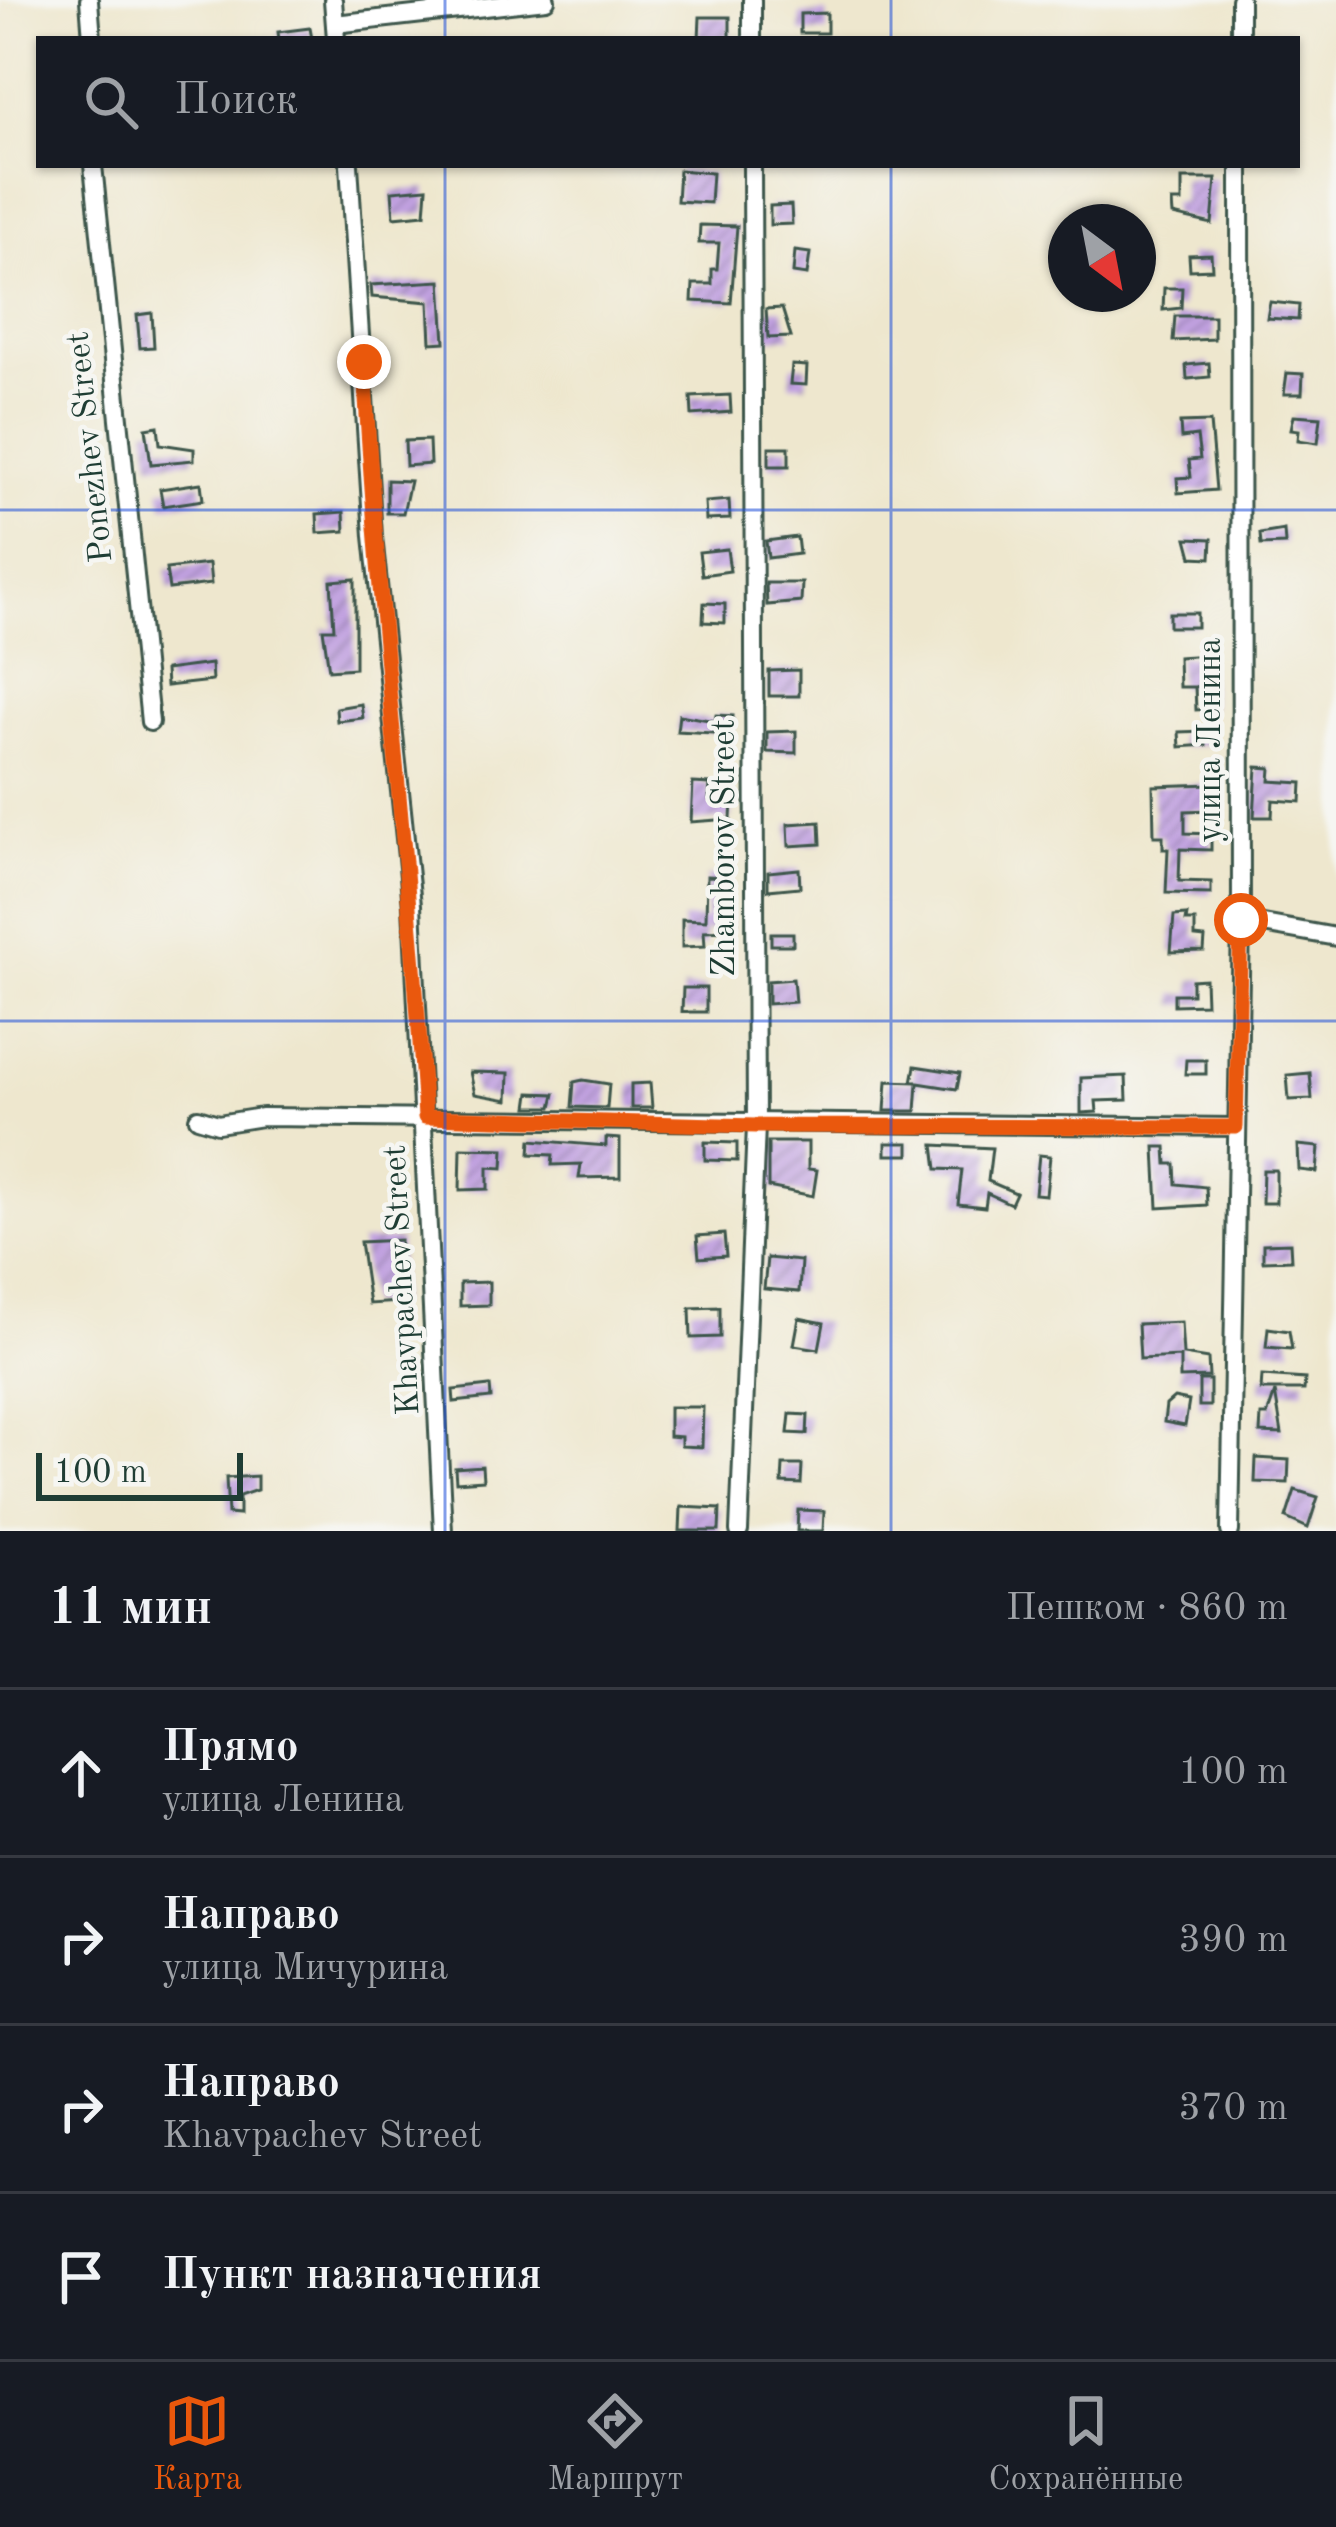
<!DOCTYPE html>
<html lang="ru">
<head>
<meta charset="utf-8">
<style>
  :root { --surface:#171b24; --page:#242831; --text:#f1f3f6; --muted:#9ea1a6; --line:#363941; --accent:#ea580c }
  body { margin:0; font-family:"Old Standard TT",serif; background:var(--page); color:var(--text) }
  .compass { position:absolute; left:1048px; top:204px; width:108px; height:108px; border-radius:50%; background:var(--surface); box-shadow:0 3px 9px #0004; rotate:148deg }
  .scale { position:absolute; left:36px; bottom:30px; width:207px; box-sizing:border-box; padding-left:12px; border:6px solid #1f3d34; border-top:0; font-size:33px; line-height:42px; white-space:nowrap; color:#1f3d34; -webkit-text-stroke:9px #f6f6f2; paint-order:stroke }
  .stop { position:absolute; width:36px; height:36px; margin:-27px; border:9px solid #ea580c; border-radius:50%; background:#fff }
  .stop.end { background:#ea580c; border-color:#fff; box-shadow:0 3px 12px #0008 }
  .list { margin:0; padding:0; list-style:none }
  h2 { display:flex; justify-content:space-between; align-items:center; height:156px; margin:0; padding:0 48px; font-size:51px }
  h2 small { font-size:39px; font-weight:400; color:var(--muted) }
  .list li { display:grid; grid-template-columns:78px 1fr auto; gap:36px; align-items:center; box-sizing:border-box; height:168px; padding:0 48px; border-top:3px solid var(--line) }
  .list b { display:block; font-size:45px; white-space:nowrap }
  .list p { margin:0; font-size:39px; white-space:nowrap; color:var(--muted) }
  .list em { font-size:39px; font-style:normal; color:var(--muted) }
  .icon { flex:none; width:66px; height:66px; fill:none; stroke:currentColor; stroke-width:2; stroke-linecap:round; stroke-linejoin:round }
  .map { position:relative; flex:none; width:1336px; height:1531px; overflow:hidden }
  .search { position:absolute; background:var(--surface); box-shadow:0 3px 9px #0004; left:36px; right:36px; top:36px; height:132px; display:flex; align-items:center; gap:30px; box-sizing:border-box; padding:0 42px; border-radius:0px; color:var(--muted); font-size:45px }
  .sheet { height:828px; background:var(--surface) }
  nav { display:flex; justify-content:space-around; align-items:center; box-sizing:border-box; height:168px; border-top:3px solid var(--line); background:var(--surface); font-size:33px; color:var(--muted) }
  nav a { display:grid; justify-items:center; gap:6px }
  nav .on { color:var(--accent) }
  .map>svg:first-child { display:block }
  .building { fill:url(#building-hatch) }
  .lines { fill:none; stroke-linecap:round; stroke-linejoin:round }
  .minor-casing { stroke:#3e564b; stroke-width:22 }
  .minor { stroke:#fff; stroke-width:16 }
  .route { stroke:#ea580c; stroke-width:15 }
  .grid { fill:none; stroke:#1d4ed8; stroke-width:3; stroke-opacity:0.55 }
  .labels { text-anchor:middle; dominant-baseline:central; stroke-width:9; stroke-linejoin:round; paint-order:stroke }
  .street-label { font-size:33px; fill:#1f3d34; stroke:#f6f6f2 }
</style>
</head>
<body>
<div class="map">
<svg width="1336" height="1531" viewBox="0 0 1336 1531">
  <defs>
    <pattern id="building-hatch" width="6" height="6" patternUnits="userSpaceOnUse" patternTransform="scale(3)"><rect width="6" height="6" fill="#c1a1e0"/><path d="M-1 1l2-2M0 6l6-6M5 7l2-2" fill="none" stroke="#9c84b6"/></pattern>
  </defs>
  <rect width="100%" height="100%" fill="#f6f6f2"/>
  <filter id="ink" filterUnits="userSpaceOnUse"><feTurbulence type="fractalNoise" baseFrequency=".00833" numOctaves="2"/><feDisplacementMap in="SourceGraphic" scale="24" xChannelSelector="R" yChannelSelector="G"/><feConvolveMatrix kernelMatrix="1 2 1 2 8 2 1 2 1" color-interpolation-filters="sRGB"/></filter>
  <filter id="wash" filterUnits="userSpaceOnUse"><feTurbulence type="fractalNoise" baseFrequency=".004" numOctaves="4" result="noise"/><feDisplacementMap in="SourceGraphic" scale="48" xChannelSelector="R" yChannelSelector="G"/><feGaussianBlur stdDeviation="2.7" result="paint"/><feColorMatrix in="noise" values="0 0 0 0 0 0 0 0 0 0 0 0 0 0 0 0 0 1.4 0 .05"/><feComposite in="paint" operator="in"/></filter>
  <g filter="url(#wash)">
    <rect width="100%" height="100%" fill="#eee7ce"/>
    <g id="blocks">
      <g class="building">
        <path d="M 827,13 L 827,33 L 800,33 L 800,14 Z"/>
        <path d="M 700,17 L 730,17 L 730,39 L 699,39 Z"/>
        <path d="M 310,28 L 312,39 L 279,39 L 278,32 Z"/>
        <path d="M 679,170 L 712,173 L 710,203 L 677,201 Z"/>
        <path d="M 1182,179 L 1216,179 L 1212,224 L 1173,215 L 1172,202 L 1182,202 Z"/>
        <path d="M 427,188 L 425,214 L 394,217 L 392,191 Z"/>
        <path d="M 791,205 L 792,224 L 770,225 L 770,206 Z"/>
        <path d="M 700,225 L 737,226 L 731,303 L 692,301 L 693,284 L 712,284 L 712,269 L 717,269 L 719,243 L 699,243 Z"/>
        <path d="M 795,251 L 810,253 L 807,275 L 793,273 Z"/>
        <path d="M 1211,254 L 1212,269 L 1190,270 L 1189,255 Z"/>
        <path d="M 441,281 L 445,342 L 431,343 L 429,302 L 372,297 L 371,285 Z"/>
        <path d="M 1164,288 L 1182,288 L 1181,308 L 1163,310 Z"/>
        <path d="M 1270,302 L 1299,305 L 1298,320 L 1267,318 Z"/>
        <path d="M 782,308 L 791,337 L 768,338 L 766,309 Z"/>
        <path d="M 152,313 L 154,347 L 140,348 L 137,315 Z"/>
        <path d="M 1175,316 L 1214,316 L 1214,339 L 1173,341 Z"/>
        <path d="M 1209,363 L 1210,377 L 1187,379 L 1186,365 Z"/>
        <path d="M 792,365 L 807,366 L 806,385 L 790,384 Z"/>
        <path d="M 1287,373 L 1303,374 L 1302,394 L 1284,394 Z"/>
        <path d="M 730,395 L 731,412 L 692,415 L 691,397 Z"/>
        <path d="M 1294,415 L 1321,417 L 1318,443 L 1298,440 L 1299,430 L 1291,429 Z"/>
        <path d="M 1210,422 L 1216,490 L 1178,493 L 1177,478 L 1191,477 L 1189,460 L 1200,459 L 1197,436 L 1181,438 L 1180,423 Z"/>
        <path d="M 158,426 L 160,444 L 194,449 L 194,460 L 151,464 L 146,428 Z"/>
        <path d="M 429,440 L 430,464 L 406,466 L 405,441 Z"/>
        <rect x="769" y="447" width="20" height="19"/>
        <path d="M 387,480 L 410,481 L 403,513 L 387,513 Z"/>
        <path d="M 201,483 L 203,500 L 163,506 L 160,489 Z"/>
        <path d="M 729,500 L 730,519 L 706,520 L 705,502 Z"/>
        <path d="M 344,512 L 345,531 L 318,533 L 317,514 Z"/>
        <path d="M 1284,530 L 1285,544 L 1261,545 L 1260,534 Z"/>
        <path d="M 797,537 L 799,554 L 768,558 L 766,541 Z"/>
        <path d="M 1187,538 L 1212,539 L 1211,558 L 1192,557 Z"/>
        <path d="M 727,549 L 730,571 L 702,575 L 699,552 Z"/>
        <path d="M 209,564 L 211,584 L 169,589 L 166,569 Z"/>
        <path d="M 355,579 L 355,668 L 329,670 L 323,629 L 334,629 L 331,581 Z"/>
        <path d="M 766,583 L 802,583 L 801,602 L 767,605 Z"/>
        <path d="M 704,603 L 725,604 L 725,623 L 703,622 Z"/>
        <rect x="1169" y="613" width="28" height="14"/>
        <path d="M 1208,655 L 1212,709 L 1196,710 L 1195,687 L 1179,687 L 1178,657 Z"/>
        <path d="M 211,664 L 212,681 L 166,686 L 165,670 Z"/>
        <path d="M 799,670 L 799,696 L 769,696 L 769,671 Z"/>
        <path d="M 361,704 L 363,718 L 337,721 L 336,708 Z"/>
        <path d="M 679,715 L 715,721 L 716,715 L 733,716 L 732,734 L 677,731 Z"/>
        <path d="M 796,731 L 796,753 L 767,752 L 767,732 Z"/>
        <path d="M 1205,731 L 1206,745 L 1180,747 L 1179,732 Z"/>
        <path d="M 1257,767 L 1271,768 L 1270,781 L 1302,783 L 1301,802 L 1273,800 L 1272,817 L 1254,817 Z"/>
        <path d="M 693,783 L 710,784 L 709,799 L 732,800 L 731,819 L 691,822 Z"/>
        <path d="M 1212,784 L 1211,810 L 1185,811 L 1185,833 L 1211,834 L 1211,850 L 1180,849 L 1179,881 L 1211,882 L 1211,894 L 1166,893 L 1168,849 L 1163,849 L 1163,836 L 1154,836 L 1153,786 Z"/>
        <path d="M 820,822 L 821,844 L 789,846 L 788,824 Z"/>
        <path d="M 799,869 L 800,887 L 768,890 L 768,872 Z"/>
        <path d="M 707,876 L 727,877 L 731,930 L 704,931 L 705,946 L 682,947 L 682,919 L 706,920 Z"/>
        <path d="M 1187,915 L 1186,921 L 1195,921 L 1195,937 L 1205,938 L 1204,951 L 1171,952 L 1174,916 Z"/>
        <rect x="771" y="933" width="22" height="12"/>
        <path d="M 793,979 L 795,1002 L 768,1004 L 768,981 Z"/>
        <path d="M 1205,979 L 1206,1004 L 1174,1005 L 1174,994 L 1192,994 L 1192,980 Z"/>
        <path d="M 683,988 L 706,988 L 706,1012 L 682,1012 Z"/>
        <path d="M 1186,1060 L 1206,1060 L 1206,1074 L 1185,1074 Z"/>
        <path d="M 915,1066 L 960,1073 L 957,1089 L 918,1083 L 916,1111 L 885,1111 L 887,1081 L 917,1082 L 912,1082 Z"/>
        <path d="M 470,1072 L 509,1073 L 508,1100 L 475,1094 Z"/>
        <path d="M 1310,1073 L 1312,1099 L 1289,1100 L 1287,1075 Z"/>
        <path d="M 1126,1076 L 1127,1100 L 1096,1101 L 1097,1112 L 1081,1113 L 1081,1078 Z"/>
        <path d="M 583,1080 L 609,1084 L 607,1108 L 572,1107 L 574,1082 Z"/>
        <path d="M 650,1083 L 652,1108 L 631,1108 L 631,1084 Z"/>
        <path d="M 530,1093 L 555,1094 L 552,1107 L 528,1107 Z"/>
        <path d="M 606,1138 L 620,1139 L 620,1177 L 579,1178 L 581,1164 L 552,1165 L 553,1155 L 530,1154 L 531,1140 L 606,1146 Z"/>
        <path d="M 705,1142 L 737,1143 L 737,1161 L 705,1160 Z"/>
        <path d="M 768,1142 L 808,1142 L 808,1169 L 817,1170 L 813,1196 L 768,1187 Z"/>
        <rect x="886" y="1143" width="23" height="12"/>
        <path d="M 934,1145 L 992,1148 L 988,1181 L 1016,1193 L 1011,1204 L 987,1193 L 985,1207 L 958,1204 L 962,1170 L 937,1169 Z"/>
        <path d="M 1298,1145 L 1319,1147 L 1317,1172 L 1299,1170 Z"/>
        <path d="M 1155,1147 L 1166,1147 L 1167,1164 L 1175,1164 L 1176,1184 L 1206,1187 L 1207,1205 L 1158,1208 Z"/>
        <path d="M 461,1148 L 504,1149 L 503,1168 L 488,1167 L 488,1189 L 460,1190 Z"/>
        <path d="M 1039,1155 L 1050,1156 L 1046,1195 L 1035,1194 Z"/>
        <path d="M 1263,1170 L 1276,1170 L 1276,1203 L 1262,1203 Z"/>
        <path d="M 724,1234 L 726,1256 L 699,1258 L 697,1236 Z"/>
        <path d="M 400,1240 L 399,1302 L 369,1304 L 360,1242 Z"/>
        <path d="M 1290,1243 L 1291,1260 L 1263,1261 L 1263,1244 Z"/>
        <path d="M 767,1258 L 801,1261 L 799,1292 L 764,1289 Z"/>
        <path d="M 489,1282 L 489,1305 L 460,1306 L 460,1283 Z"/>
        <path d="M 720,1307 L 720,1337 L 691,1338 L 690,1308 Z"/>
        <path d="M 799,1318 L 824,1323 L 819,1349 L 794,1345 Z"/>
        <path d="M 1181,1322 L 1183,1355 L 1208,1359 L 1209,1377 L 1180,1378 L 1180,1357 L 1140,1359 L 1138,1324 Z"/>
        <path d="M 1268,1328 L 1289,1331 L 1292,1349 L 1266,1347 Z"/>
        <path d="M 1262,1376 L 1305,1379 L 1304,1390 L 1261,1390 Z"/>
        <rect x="1199" y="1380" width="11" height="26"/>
        <path d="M 490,1386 L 491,1398 L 454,1402 L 453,1390 Z"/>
        <path d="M 1275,1392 L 1282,1434 L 1260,1433 L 1261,1416 L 1267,1416 Z"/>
        <path d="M 1174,1398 L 1189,1401 L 1185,1426 L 1164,1422 L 1166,1405 Z"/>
        <path d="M 669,1407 L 703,1407 L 702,1447 L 681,1446 L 681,1437 L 669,1436 Z"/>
        <path d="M 790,1414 L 808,1415 L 807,1434 L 788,1433 Z"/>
        <path d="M 1256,1458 L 1289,1460 L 1288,1483 L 1255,1482 Z"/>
        <path d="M 783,1465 L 802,1465 L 801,1484 L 782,1483 Z"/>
        <path d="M 482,1466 L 483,1480 L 456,1482 L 455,1468 Z"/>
        <path d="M 257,1476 L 257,1490 L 239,1496 L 239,1515 L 228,1514 L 226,1478 Z"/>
        <path d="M 1295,1490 L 1318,1497 L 1308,1528 L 1286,1518 Z"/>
        <path d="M 681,1507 L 720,1509 L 719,1531 L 680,1531 Z"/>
        <path d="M 798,1510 L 824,1511 L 823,1531 L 797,1531 Z"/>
      </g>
    </g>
  </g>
  <g filter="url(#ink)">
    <use href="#blocks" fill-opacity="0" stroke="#3e564b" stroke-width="3"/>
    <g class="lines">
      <g class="minor-casing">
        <g id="minor">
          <path d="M 89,0 L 92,39"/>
          <path d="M 333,0 L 336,39"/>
          <path d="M 752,0 L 752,39"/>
          <path d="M 1240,0 L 1240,39"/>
          <path d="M 335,24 L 546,0"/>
          <path d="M 93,165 L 150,722"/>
          <path d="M 349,165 L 373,536 L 412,905 L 443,1531"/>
          <path d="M 1241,920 L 1336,937"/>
          <path d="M 198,1118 L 218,1124 L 262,1117 L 1236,1127"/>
          <path d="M 739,1531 L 756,1126 L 752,165"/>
          <path d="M 1230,1531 L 1241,920 L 1240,165"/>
        </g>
      </g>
      <use href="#minor" class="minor"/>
    </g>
  </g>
  <g class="lines" filter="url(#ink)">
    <path class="route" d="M 364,362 C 377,614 410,865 425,1117 L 756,1126 L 1236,1127 L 1241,920"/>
  </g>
  <path class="grid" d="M 445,0 L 445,39M 891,0 L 891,39M 445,165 L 445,1531M 891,165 L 891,1531M 0,510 L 1336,510M 0,1021 L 1336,1021"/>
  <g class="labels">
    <g class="street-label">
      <text transform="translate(91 447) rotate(-96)">Ponezhev Street</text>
      <text transform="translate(1211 740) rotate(-90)">улица Ленина</text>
      <text transform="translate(725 848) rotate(-90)">Zhamborov Street</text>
      <text transform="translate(403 1280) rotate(-93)">Khavpachev Street</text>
    </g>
  </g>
</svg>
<svg class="compass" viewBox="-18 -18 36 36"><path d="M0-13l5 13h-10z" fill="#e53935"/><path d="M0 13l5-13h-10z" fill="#9ea1a6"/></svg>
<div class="scale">100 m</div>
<div class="stop" style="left:1241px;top:920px"></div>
<div class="stop end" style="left:364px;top:362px"></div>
<div class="search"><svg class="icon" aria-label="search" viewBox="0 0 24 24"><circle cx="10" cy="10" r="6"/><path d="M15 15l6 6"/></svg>Поиск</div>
</div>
<section class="sheet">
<h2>11 мин<small>Пешком · 860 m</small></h2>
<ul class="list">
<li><svg class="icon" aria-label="ahead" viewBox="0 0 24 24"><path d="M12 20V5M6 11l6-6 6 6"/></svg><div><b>Прямо</b><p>улица Ленина</p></div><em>100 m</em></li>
<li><svg class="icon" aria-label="right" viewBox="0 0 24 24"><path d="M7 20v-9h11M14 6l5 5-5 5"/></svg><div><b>Направо</b><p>улица Мичурина</p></div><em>390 m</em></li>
<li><svg class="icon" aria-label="right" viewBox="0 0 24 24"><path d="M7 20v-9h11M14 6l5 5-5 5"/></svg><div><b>Направо</b><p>Khavpachev Street</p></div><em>370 m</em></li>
<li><svg class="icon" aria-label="arrive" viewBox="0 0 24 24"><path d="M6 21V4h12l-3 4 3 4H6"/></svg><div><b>Пункт назначения</b></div></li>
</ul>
</section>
<nav>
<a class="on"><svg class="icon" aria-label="map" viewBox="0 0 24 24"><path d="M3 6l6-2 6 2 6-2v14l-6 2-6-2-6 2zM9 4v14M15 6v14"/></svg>Карта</a>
<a><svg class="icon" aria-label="directions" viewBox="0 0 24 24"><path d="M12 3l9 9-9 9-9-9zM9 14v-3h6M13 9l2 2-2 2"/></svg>Маршрут</a>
<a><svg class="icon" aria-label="saved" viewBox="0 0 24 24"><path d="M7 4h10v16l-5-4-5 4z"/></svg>Сохранённые</a>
</nav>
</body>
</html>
